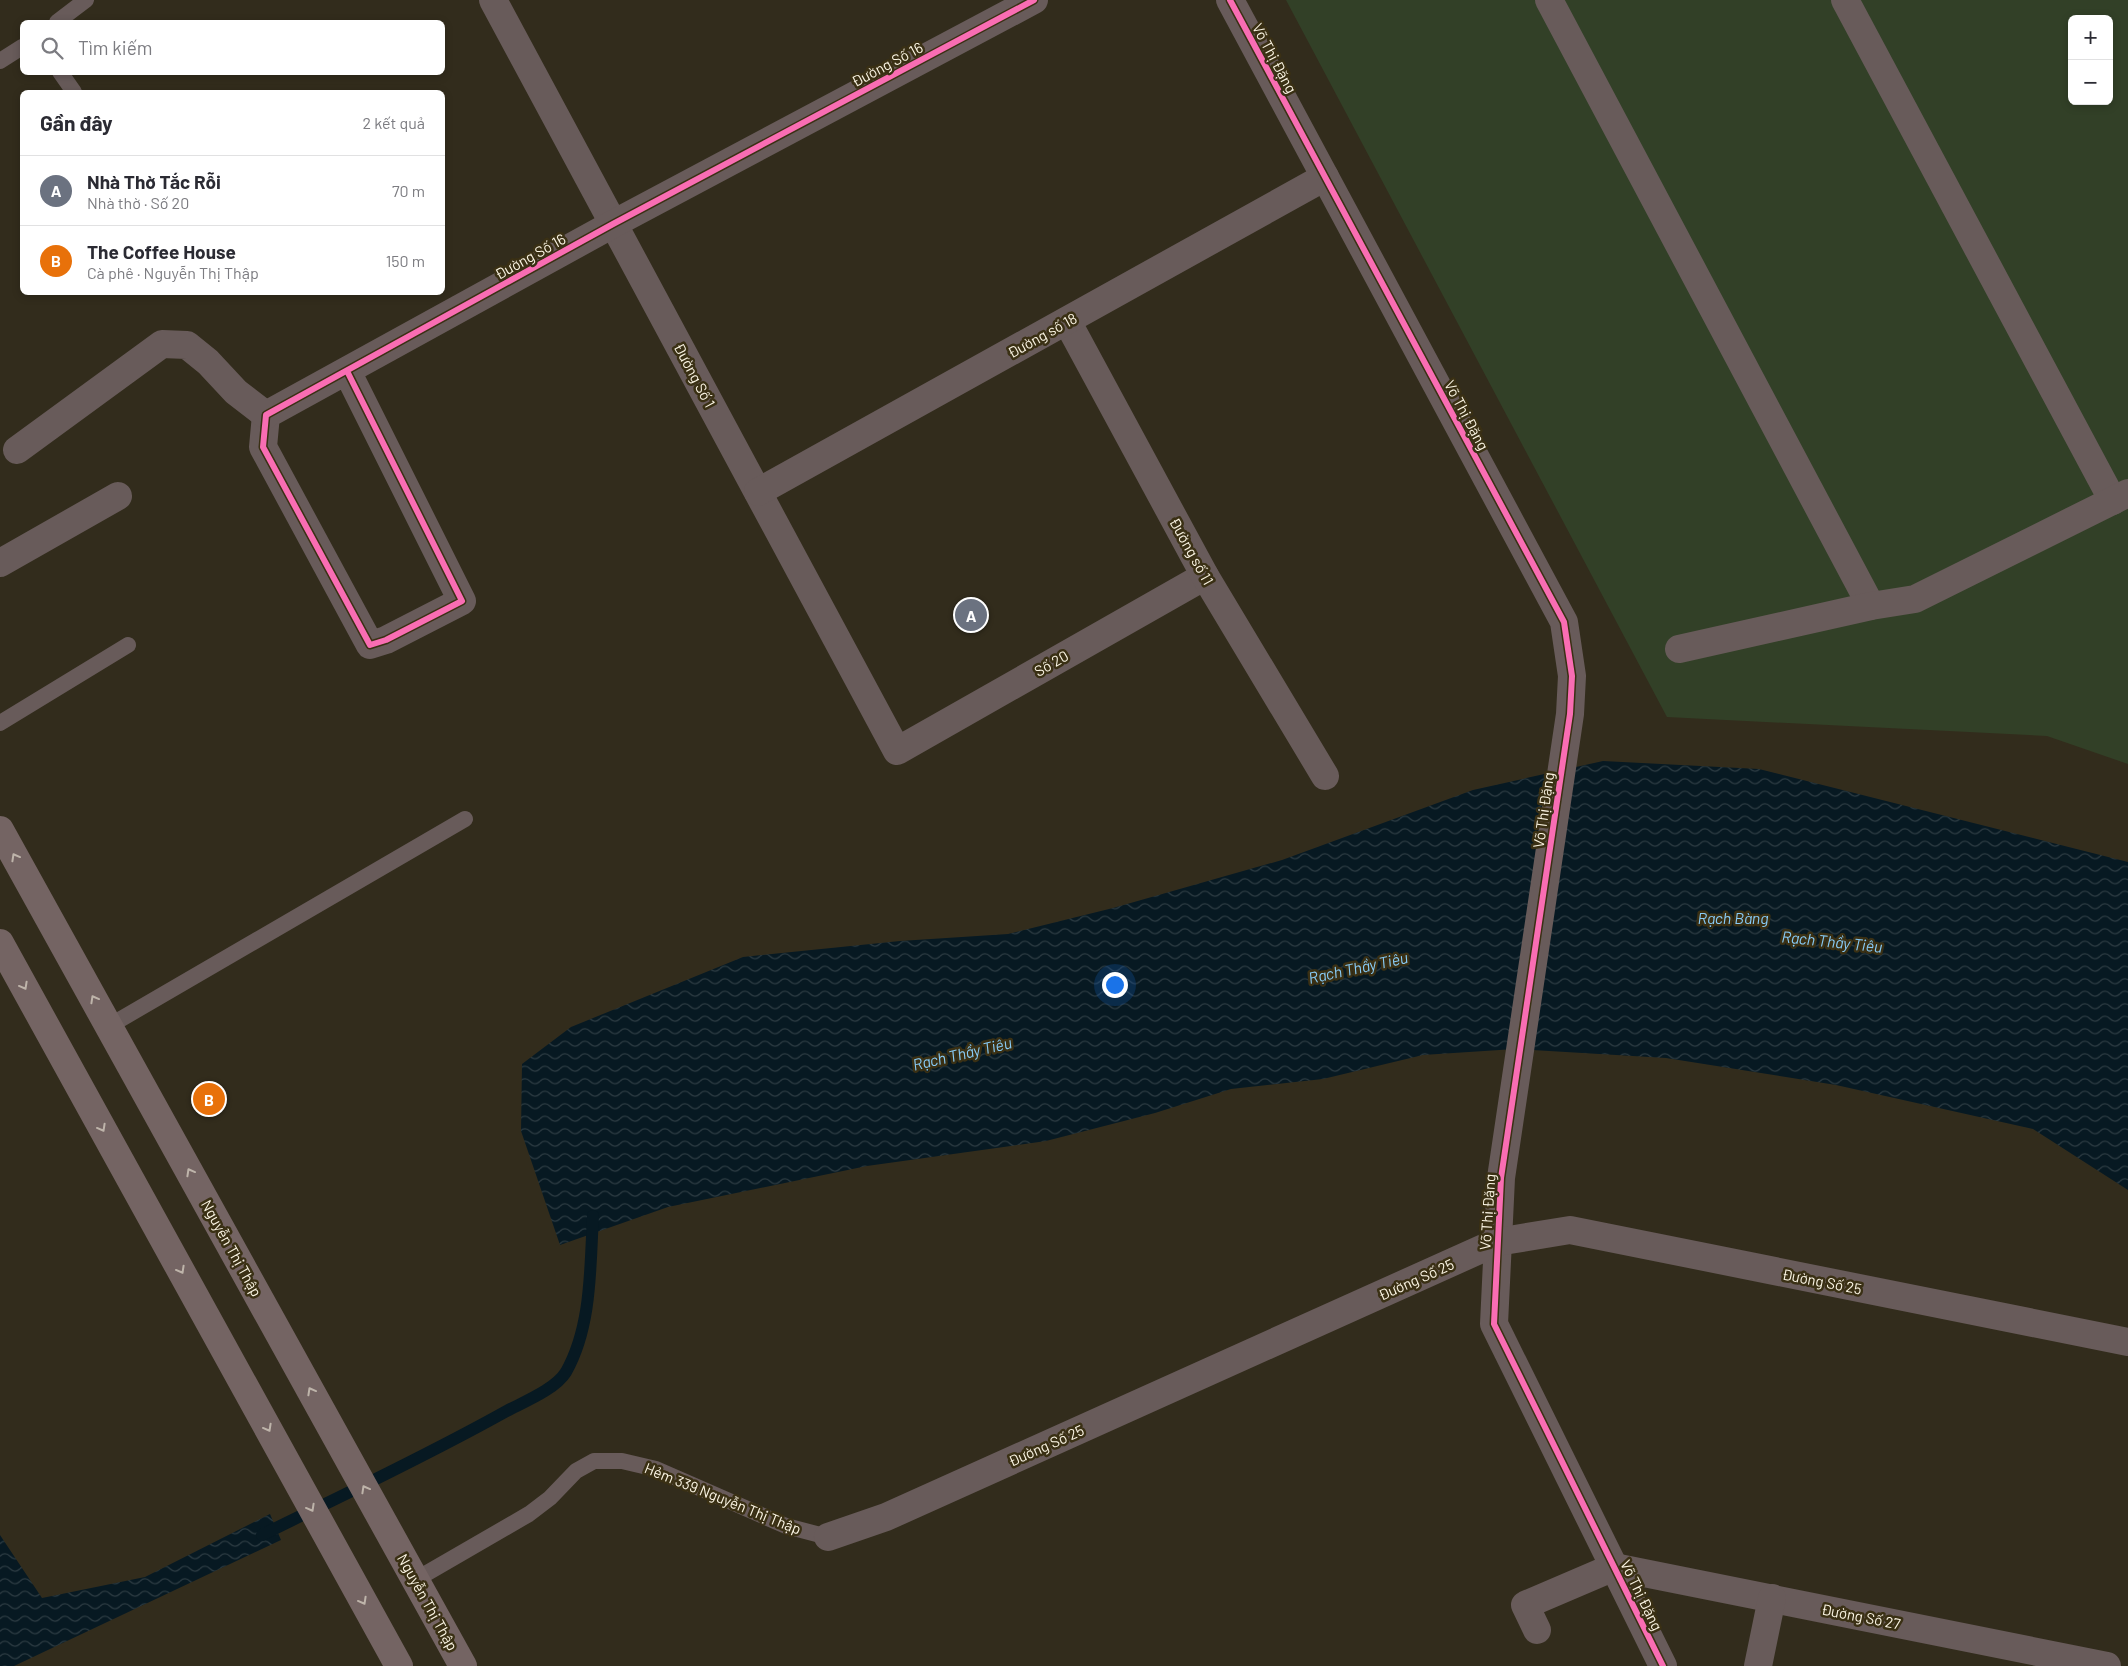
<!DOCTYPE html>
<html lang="vi">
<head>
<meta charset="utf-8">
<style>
  :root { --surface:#fff; --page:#f2f2f3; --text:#2b2b33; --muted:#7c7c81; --line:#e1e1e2; --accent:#696663 }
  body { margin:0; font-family:Barlow,sans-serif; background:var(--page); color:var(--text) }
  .controls { position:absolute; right:15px; top:15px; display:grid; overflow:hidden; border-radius:8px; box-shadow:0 2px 8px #0003 }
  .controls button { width:45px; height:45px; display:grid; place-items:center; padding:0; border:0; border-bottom:1px solid var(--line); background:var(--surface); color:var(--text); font:25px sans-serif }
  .you { position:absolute; left:1114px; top:984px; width:18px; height:18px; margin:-12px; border:4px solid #fff; border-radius:50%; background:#1a73e8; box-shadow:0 0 0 8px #1a73e833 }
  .badge { display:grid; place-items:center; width:32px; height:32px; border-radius:50%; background:var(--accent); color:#fff; font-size:16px; font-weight:700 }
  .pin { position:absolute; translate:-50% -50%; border:2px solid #fff; box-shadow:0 1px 5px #0006 }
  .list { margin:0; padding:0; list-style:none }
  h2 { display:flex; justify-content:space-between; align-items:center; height:65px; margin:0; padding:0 20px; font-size:21px }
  h2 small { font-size:16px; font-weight:400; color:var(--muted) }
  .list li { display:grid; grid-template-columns:32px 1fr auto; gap:15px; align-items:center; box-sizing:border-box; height:70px; padding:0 20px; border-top:1px solid var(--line) }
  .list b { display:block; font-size:19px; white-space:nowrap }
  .list p { margin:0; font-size:16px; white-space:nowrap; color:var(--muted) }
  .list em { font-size:16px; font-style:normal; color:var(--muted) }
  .icon { flex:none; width:28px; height:28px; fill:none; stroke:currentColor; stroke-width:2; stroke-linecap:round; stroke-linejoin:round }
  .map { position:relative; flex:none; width:2128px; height:1666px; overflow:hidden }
  .search { position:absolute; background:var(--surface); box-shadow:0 2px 8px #0003; left:20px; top:20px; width:425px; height:55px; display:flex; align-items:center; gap:12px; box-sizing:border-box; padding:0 18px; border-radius:8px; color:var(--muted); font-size:19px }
  .panel { position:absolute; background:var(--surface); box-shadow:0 2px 8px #0003; left:20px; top:90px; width:425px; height:205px; border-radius:8px }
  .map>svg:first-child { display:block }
  .grass { fill:#324027; fill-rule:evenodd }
  .water { fill:url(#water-waves) }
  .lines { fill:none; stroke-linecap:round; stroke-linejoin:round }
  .stream { stroke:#071922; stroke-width:12 }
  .lane { stroke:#685b5a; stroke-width:16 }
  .street { stroke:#685b5a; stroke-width:28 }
  .secondary { stroke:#746463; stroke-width:28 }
  .cycleway-casing { stroke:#3a3014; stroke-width:9 }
  .cycleway { stroke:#f96db3; stroke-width:6 }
  .oneway { stroke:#beb4aa }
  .labels { text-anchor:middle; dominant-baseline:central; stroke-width:5; stroke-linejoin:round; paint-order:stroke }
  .street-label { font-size:15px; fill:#fbf5e4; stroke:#3a3014 }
  .water-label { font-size:16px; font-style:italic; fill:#88ccf8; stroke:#3a3014 }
</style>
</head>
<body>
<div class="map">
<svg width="2128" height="1666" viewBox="0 0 2128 1666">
  <defs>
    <pattern id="water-waves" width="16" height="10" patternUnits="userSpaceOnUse" patternTransform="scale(1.25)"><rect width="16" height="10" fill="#071922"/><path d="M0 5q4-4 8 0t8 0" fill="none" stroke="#2c3b42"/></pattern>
  </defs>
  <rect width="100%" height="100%" fill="#322c1c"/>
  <path class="grass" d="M 1286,0 L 2128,0 L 2128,764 L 2047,736 L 1667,717 ZM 2072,19 L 2109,19 L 2109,101 L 2072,101 Z"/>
  <g class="water">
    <path d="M 1603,761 L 1759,769 L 2128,862 L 2128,1190 L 2033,1129 L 1836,1085 L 1666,1058 L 1515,1049 L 1423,1055 L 1323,1079 L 1231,1089 L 1155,1113 L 1046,1141 L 867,1166 L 668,1207 L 560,1245 L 521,1131 L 522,1064 L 571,1027 L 743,957 L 900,941 L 1008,934 L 1113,908 L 1282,860 L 1473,790 Z"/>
    <path d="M 270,1514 L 281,1540 L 14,1666 L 0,1666 L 0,1535 L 42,1598 L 145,1577 Z"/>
  </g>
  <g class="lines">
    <path class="stream" d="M 262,1535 C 343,1495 424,1457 503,1413 C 521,1403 555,1390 566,1372 C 592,1326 590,1267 593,1216"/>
    <g class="lane">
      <path d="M 57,22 L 86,0"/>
      <path d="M 0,61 L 22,47"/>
      <path d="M 60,72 L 74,92"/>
      <path d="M 0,723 L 128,645"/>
      <path d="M 109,1026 L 465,819"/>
      <path d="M 415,1580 L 529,1514 L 550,1498 L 576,1471 L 594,1461 L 622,1461 L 656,1469 L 786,1526 L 828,1537"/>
    </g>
    <g class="street">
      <path d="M 493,0 L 897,751 L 1205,576"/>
      <path d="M 1230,0 L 1564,622 L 1572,676 L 1570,714 L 1501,1178 L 1494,1324 L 1663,1666"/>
      <path d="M 1549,0 L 1871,606"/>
      <path d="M 1845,0 L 2113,501"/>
      <path d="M 1067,321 L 1205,576 L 1325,776"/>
      <path d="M 347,371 L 462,601 L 386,640 L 370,645 L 263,447 L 266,415 L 613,224 L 1034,0"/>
      <path d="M 17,450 L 162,344 L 187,345 L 208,362 L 236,392 L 266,415"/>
      <path d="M 758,492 L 1325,177"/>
      <path d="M 0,563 L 118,496"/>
      <path d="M 1679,649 L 1871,606 L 1915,599 L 2128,493"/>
      <path d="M 828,1537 L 886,1517 L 1497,1242 L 1570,1230 L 2128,1342"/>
      <path d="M 1537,1630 L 1525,1605 L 1614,1567 L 2107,1666"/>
      <path d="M 1758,1666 L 1772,1598"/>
    </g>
    <g class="secondary">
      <path d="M 0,830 L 463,1666"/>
      <path d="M 0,943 L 399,1666"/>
    </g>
    <g class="cycleway-casing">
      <g id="cycleway">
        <path d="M 1230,0 L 1564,622 L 1572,676 L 1570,714 L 1501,1178 L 1494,1324 L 1663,1666"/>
        <path d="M 347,371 L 462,601 L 386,640 L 370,645 L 263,447 L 266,415 L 613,224 L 1034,0"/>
      </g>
    </g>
    <use href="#cycleway" class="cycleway"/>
  </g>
  <defs><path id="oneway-chevron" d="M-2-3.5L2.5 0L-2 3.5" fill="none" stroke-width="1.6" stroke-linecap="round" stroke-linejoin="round" transform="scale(1.25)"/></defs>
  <g class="oneway">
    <use href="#oneway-chevron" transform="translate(15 857) rotate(-119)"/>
    <use href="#oneway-chevron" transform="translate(24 986) rotate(61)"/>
    <use href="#oneway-chevron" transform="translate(94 999) rotate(-119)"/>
    <use href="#oneway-chevron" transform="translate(102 1128) rotate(61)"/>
    <use href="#oneway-chevron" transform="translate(190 1172) rotate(-119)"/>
    <use href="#oneway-chevron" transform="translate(181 1270) rotate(61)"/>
    <use href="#oneway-chevron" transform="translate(311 1391) rotate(-119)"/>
    <use href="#oneway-chevron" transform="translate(268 1428) rotate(61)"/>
    <use href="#oneway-chevron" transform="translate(365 1489) rotate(-119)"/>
    <use href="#oneway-chevron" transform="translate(311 1508) rotate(61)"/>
    <use href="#oneway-chevron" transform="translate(363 1601) rotate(61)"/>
  </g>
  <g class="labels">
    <g class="street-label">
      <text transform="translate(1275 58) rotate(62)">Võ Thị Đặng</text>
      <text transform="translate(887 64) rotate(-28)">Đường Số 16</text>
      <text transform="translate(530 256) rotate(-29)">Đường Số 16</text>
      <text transform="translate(1042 335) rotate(-29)">Đường số 18</text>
      <text transform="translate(695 375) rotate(62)">Đường Số 1</text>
      <text transform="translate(1467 415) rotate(62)">Võ Thị Đặng</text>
      <text transform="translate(1192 551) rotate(61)">Đường số 11</text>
      <text transform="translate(1051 663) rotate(-30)">Số 20</text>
      <text transform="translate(1543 810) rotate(-82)">Võ Thị Đặng</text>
      <text transform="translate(1487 1212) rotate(-86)">Võ Thị Đặng</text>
      <text transform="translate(232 1248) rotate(61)">Nguyễn Thị Thập</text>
      <text transform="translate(1416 1279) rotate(-24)">Đường Số 25</text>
      <text transform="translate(1822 1281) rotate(11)">Đường Số 25</text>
      <text transform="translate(1046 1445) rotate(-24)">Đường Số 25</text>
      <text transform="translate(723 1498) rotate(22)">Hẻm 339 Nguyễn Thị Thập</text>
      <text transform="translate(1642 1595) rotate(64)">Võ Thị Đặng</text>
      <text transform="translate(428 1602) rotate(61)">Nguyễn Thị Thập</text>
      <text transform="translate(1861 1616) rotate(11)">Đường Số 27</text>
    </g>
    <g class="water-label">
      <text x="1733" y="917">Rạch Bàng</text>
      <text transform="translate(1832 941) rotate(6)">Rạch Thầy Tiêu</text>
      <text transform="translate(1358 967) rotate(-12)">Rạch Thầy Tiêu</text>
      <text transform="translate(962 1053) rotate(-13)">Rạch Thầy Tiêu</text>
    </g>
  </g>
</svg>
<div class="controls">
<button>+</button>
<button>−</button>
</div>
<div class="you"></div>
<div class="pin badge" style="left:971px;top:615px;background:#6b7280">A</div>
<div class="pin badge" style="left:209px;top:1099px;background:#e8710a">B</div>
<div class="search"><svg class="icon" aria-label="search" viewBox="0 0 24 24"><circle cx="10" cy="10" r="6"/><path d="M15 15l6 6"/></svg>Tìm kiếm</div>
<section class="panel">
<h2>Gần đây<small>2 kết quả</small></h2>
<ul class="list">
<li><span class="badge" style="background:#6b7280">A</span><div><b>Nhà Thờ Tắc Rỗi</b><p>Nhà thờ · Số 20</p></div><em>70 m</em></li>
<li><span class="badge" style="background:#e8710a">B</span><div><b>The Coffee House</b><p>Cà phê · Nguyễn Thị Thập</p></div><em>150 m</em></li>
</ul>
</section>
</div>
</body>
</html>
